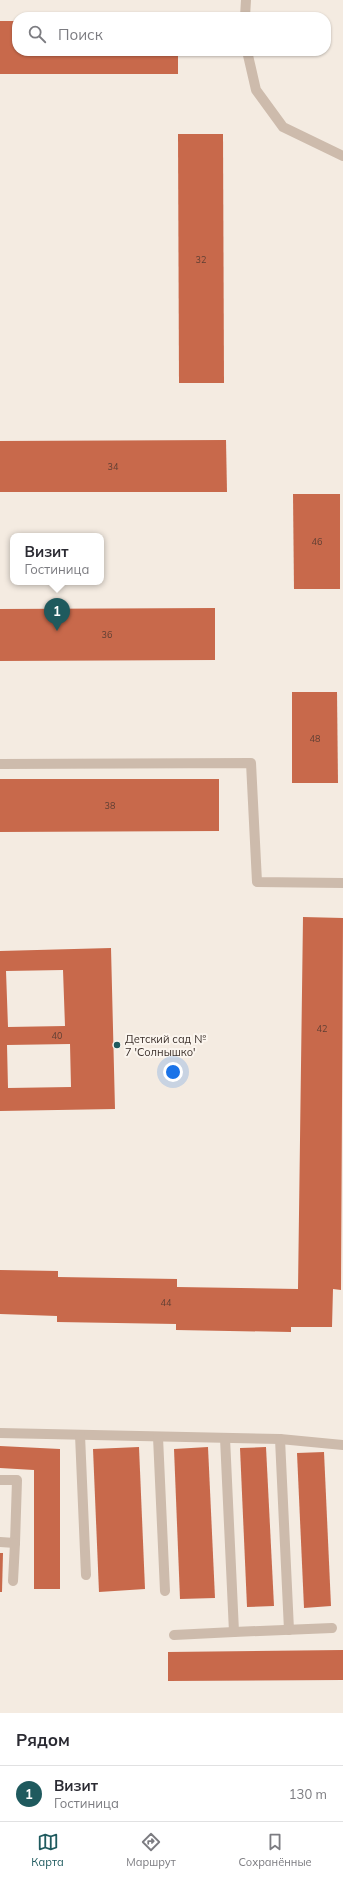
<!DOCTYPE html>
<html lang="ru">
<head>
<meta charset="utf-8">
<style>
  :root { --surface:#fff; --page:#f2f2f3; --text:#2b2b33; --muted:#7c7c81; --line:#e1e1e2; --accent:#1f5a5e }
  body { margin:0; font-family:Mulish,sans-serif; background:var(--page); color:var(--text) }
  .you { position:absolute; left:173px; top:1072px; width:14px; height:14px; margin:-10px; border:3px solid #fff; border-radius:50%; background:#1a73e8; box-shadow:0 0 0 6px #1a73e833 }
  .badge { display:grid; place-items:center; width:26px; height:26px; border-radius:50%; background:var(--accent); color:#fff; font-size:13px; font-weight:700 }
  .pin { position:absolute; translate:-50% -33px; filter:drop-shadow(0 1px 2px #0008) }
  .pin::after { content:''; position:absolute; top:21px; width:14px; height:12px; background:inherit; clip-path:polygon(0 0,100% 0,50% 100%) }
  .popup { position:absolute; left:10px; top:533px; width:94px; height:52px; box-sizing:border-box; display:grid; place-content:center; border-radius:8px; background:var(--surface); filter:drop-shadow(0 1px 3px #0005); font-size:13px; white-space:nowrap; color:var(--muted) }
  .popup b { font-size:15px; color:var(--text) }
  .popup::after { content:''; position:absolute; left:50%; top:100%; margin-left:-8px; border:8px solid transparent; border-top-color:var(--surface) }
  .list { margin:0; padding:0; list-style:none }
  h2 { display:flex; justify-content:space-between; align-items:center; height:52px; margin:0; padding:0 16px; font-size:17px }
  h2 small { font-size:13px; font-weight:400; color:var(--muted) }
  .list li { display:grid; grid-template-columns:26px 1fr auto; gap:12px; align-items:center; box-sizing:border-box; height:56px; padding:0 16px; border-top:1px solid var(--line) }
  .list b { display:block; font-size:15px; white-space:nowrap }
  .list p { margin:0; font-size:13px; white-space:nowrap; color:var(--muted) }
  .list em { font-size:13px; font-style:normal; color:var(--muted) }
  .icon { flex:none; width:22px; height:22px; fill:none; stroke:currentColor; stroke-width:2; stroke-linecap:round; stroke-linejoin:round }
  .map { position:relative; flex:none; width:343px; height:1713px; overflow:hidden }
  .search { position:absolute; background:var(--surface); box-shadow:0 1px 3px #0004; left:12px; right:12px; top:12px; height:44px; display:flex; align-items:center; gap:10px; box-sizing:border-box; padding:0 14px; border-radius:16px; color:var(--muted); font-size:15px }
  .sheet { height:108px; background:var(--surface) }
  nav { display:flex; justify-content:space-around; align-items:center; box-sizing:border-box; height:56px; border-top:1px solid var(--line); background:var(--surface); font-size:11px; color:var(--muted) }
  nav a { display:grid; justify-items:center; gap:2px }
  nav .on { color:var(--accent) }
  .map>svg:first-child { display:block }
  .building { fill:#c8694b; fill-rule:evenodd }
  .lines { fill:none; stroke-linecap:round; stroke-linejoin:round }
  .lane { stroke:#cdbbac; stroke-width:10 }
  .street { stroke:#cdbbac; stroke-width:10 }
  .poi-dot { fill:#1f5a5e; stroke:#fbf5ee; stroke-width:1.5 }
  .labels { text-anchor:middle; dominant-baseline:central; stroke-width:4; stroke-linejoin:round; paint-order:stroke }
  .number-label { font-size:9px; fill:#5e3e33 }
  .poi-label { font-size:11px; fill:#3b302b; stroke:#fbf5ee; text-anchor:start }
</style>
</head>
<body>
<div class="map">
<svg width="343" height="1713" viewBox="0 0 343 1713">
  <rect width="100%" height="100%" fill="#f4ebe1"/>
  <g class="building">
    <path d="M 0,21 L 17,21 L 17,51 L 178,51 L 178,74 L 0,74 Z"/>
    <path d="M 178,134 L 223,134 L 224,383 L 179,383 Z"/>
    <path d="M 226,440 L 227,492 L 0,492 L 0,441 Z"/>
    <path d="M 293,494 L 340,494 L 340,589 L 294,589 Z"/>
    <path d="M 215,608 L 215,660 L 0,661 L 0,609 Z"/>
    <path d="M 292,692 L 337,692 L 338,783 L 292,783 Z"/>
    <path d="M 0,779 L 219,779 L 219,831 L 0,832 Z"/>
    <path d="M 303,917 L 343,918 L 341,1290 L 333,1289 L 332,1327 L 291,1327 L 291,1332 L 176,1330 L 176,1324 L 57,1322 L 57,1316 L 0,1314 L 0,1270 L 58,1271 L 58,1277 L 177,1279 L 177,1287 L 298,1289 Z"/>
    <path d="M 111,948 L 115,1109 L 0,1111 L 0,951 ZM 63,970 L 65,1026 L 8,1027 L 6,971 ZM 70,1044 L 71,1087 L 8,1088 L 7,1045 Z"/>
    <path d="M 0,1446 L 60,1449 L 60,1589 L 34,1589 L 34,1470 L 0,1468 Z"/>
    <path d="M 139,1447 L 145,1589 L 99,1592 L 93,1449 Z"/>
    <path d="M 208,1447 L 215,1598 L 180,1599 L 174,1449 Z"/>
    <path d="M 266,1447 L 274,1606 L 247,1607 L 240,1448 Z"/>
    <path d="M 324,1452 L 331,1606 L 304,1608 L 297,1453 Z"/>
    <path d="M 0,1553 L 3,1553 L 2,1592 L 0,1592 Z"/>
    <path d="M 343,1650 L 343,1680 L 168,1681 L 168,1652 Z"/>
  </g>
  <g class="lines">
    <g class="lane">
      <path d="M 0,764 L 251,763 L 257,882 L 343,883"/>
      <path d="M 0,1433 L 280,1439 L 343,1445"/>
      <path d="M 80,1435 L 86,1575"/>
      <path d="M 158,1437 L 165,1591"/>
      <path d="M 280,1439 L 289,1630"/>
      <path d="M 0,1480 L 17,1480 L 15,1543 L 0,1542"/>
      <path d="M 13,1581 L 15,1543"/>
      <path d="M 234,1632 L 332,1628"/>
      <path d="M 174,1635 L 234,1632 L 225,1438"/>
    </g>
    <g class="street">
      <path d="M 245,17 L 246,0"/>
      <path d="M 247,51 L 256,90 L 283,127 L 343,156"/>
    </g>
  </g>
  <circle class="poi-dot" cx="117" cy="1045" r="4"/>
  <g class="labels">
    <g class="number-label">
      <text x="201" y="259">32</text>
      <text x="113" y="466">34</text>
      <text x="317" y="541">46</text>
      <text x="107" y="634">36</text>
      <text x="315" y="738">48</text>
      <text x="110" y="805">38</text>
      <text x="322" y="1028">42</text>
      <text x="57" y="1035">40</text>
      <text x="166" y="1302">44</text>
    </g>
    <g class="poi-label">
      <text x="125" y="1039">Детский сад №<tspan x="125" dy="13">7 'Солнышко'</tspan></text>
    </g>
  </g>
</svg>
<div class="you"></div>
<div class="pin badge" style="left:57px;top:631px">1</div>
<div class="popup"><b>Визит</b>Гостиница</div>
<div class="search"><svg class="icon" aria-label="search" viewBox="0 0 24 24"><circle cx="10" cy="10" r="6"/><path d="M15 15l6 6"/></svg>Поиск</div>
</div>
<section class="sheet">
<h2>Рядом<small></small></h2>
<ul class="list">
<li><span class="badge">1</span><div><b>Визит</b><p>Гостиница</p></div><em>130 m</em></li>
</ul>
</section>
<nav>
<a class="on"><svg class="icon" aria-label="map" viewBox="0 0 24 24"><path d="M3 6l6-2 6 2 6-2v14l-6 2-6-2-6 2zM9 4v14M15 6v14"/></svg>Карта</a>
<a><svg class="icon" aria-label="directions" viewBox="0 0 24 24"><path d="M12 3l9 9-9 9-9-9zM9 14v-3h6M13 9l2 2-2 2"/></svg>Маршрут</a>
<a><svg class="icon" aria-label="saved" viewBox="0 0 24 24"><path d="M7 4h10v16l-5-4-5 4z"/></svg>Сохранённые</a>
</nav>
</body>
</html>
